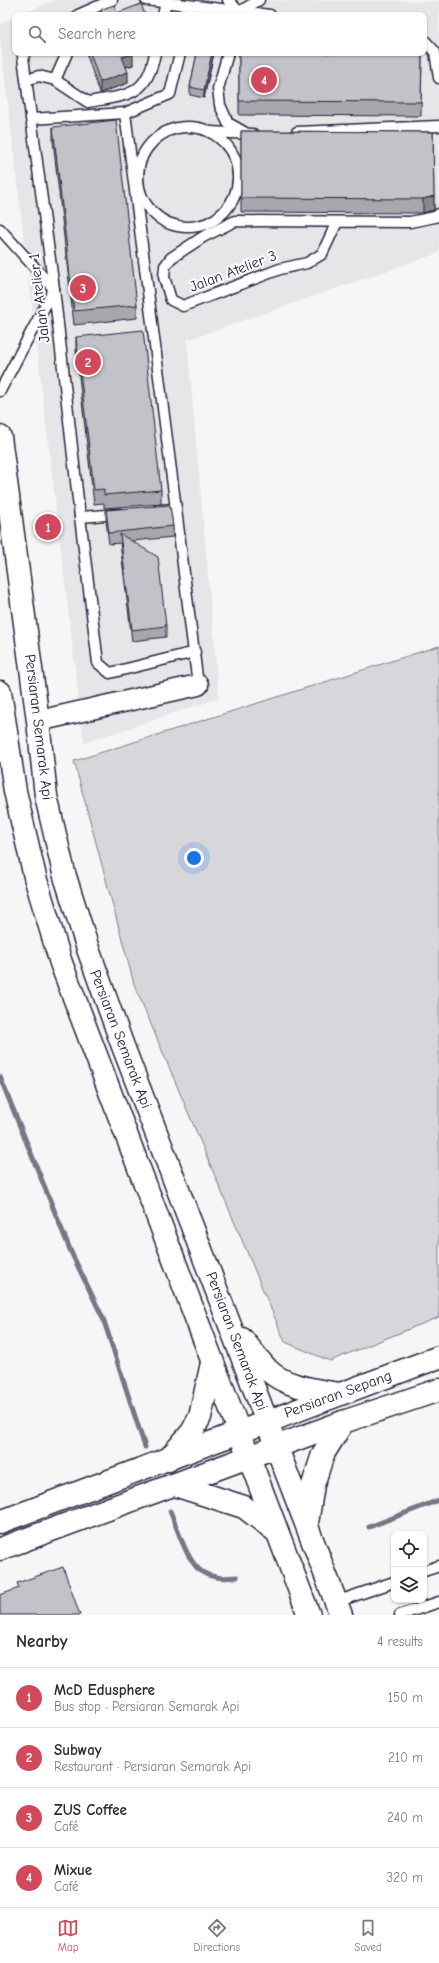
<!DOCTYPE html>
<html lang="en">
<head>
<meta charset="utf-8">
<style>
  :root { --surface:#fff; --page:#f7f7f7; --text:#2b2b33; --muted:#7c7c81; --line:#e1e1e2; --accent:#d1495b }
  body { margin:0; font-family:"Comic Neue",sans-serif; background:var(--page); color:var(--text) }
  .controls { position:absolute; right:12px; bottom:12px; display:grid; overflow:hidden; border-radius:8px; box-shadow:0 1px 3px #0004 }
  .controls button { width:36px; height:36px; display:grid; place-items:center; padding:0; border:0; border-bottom:1px solid var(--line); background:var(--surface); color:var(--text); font:20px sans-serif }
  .you { position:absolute; left:194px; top:858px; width:14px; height:14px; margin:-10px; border:3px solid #fff; border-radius:50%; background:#1a73e8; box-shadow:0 0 0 6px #1a73e833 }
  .badge { display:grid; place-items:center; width:26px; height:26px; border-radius:50%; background:var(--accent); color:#fff; font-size:13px; font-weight:700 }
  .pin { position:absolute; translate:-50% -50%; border:2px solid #fff; box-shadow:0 1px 4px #0006 }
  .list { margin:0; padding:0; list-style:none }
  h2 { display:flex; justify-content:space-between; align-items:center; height:52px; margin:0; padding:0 16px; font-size:17px }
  h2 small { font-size:13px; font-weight:400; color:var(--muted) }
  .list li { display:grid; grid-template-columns:26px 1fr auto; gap:12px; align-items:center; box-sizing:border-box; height:60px; padding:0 16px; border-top:1px solid var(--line) }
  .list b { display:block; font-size:15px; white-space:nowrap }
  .list p { margin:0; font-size:13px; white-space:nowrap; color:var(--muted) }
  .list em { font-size:13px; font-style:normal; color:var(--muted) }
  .icon { flex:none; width:22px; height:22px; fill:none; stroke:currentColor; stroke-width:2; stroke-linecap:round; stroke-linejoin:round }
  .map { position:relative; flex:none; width:439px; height:1615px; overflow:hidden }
  .search { position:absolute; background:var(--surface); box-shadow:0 1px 3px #0004; left:12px; right:12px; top:12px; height:44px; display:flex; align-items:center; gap:10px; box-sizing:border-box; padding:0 14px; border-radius:8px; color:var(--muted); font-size:15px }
  .sheet { height:292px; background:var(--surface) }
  nav { display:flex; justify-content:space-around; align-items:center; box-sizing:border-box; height:56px; border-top:1px solid var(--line); background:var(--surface); font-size:11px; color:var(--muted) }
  nav a { display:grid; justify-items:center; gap:2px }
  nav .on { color:var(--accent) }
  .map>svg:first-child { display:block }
  .built { fill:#e6e6e9 }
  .green { fill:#d7d7db; stroke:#7c7c8b }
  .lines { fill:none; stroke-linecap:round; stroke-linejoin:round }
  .stream { stroke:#767685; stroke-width:5 }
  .service-casing { stroke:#22223b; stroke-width:13 }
  .minor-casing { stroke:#22223b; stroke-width:23 }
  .tertiary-casing { stroke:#22223b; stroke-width:25 }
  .secondary-casing { stroke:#22223b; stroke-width:25 }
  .service { stroke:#fff; stroke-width:10 }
  .minor { stroke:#fff; stroke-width:20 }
  .tertiary { stroke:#fff; stroke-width:22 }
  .secondary { stroke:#fff; stroke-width:22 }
  .wall { fill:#a7a7ad; stroke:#22223b }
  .shaded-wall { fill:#88888d; stroke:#22223b }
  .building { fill:#c2c2c9; stroke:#22223b }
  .labels { text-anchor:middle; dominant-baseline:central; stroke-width:4; stroke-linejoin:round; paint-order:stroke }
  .street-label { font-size:15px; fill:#22223b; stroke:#fff }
</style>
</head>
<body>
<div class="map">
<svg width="439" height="1615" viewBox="0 0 439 1615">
  <rect width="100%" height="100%" fill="#f6f6f7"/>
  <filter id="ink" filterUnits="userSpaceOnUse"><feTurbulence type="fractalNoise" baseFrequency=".025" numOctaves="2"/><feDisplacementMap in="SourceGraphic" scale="8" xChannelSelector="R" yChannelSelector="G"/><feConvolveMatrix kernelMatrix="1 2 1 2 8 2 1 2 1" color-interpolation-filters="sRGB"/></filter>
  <g filter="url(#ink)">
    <path class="built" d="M 55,0 L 439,1 L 439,253 L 187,340 L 219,698 L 84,743 L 0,38 L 0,24 L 15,17 L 15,53 L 424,53 L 424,15 L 20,15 Z"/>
    <path class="green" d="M 439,646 L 439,1317 L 330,1361 L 285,1342 L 134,984 L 74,761 Z"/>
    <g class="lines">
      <g class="stream">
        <path d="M 0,1077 L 71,1252 L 103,1318 L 145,1447"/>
        <path d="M 170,1511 C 177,1527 188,1566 204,1573 C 215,1579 226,1578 237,1577"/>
        <path d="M 369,1527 L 439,1500"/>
      </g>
      <g class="service-casing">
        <g id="service">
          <path d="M 146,0 L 270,15"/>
          <path d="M 228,0 L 239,12 L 259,0"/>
          <path d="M 78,15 L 112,0"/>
          <path d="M 163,15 L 166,3"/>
          <path d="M 424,40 L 435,52 L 439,78"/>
          <path d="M 25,53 L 23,57 L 54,289 L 80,517"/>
          <path d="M 228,53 L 218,89 L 220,105 L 228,123 L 244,132"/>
          <path d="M 26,80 L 39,76 L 55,80 L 88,102 C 127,95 147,97 155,53"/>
          <path d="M 55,80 L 67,53"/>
          <path d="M 125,113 L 176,509"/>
          <path d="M 31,119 L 125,113 L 170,94 L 180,53"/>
          <circle cx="188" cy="177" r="50"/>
          <path d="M 210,132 L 253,134"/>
          <path d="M 297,132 L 439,126"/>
          <path d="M 337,222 L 322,254 L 307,263 L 280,269 L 183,306 L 171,300 L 164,277 L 165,266 L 171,258 L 203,237 L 235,221 L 410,222 L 435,217 L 439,214"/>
          <path d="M 0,229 L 54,289 L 0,391"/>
          <path d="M 158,510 L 176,509 L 198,685"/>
          <path d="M 120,514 L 80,517 L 98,663 L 110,673 L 195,652"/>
          <path d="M 424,1571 L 439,1566"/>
          <path d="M 336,1602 L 394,1582"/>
          <path d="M 400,1615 L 439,1602"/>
        </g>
      </g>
      <g class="minor-casing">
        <path id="minor" d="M 38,721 L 198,685"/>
      </g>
      <g class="tertiary-casing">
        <g id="tertiary">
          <path d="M 0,1522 C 147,1468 292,1411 439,1357"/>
          <path d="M 0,1549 L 343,1422 L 439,1390"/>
        </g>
      </g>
      <g class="secondary-casing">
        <g id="secondary">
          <path d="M 0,437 L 38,721 L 46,796 L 64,873 L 88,949 L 121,1041 L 341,1615"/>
          <path d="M 0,692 L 15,791 L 35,877 L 61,963 L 309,1615"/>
          <path d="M 242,1339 C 251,1349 259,1361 268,1370 C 285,1387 316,1390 339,1394"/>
          <path d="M 168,1460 L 192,1432 L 200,1417 L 212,1363"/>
          <path d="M 175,1485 L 244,1507 L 277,1532"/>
          <path d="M 307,1523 L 313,1485 L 323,1454 L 343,1422"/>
        </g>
      </g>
      <use href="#service" class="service"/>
      <use href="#minor" class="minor"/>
      <use href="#tertiary" class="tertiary"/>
      <use href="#secondary" class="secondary"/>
    </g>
    <g class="wall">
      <path d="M 86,53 L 132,53 L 133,65 L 126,67 L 128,83 L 100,93 Z"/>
      <path d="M 197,53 L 214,53 L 204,98 L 190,95 L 190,87 Z"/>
      <path d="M 239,53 L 422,53 L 421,116 L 239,115 Z"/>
      <path d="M 53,127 L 137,305 L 137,318 L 74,325 L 53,141 Z"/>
      <path d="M 241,131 L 433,132 L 434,210 L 423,213 L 241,212 Z"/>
      <path d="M 76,337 L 161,490 L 161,504 L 104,508 L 104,503 L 94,504 L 76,351 Z"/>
      <path d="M 106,510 L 173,526 L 173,537 L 132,541 L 166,626 L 166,637 L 132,641 L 120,543 L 109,544 L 106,521 Z"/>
    </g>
    <g class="shaded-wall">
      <path d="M 212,53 L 214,53 L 204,98 L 204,90 Z"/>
      <path d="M 133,54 L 133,65 L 122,68 L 122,57 Z"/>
      <path d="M 128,72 L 128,83 L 100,93 L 100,82 Z"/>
      <path d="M 434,196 L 434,210 L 423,213 L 423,199 Z"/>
    </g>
    <g class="building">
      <path d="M 141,4 L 145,15 L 100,15 L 102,9 L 114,5 L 117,13 Z"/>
      <path d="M 90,53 L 132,53 L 133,54 L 122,57 L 128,72 L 100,82 Z"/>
      <path d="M 197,53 L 212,53 L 204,90 L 190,87 Z"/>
      <path d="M 239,53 L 422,53 L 421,102 L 239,101 Z"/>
      <path d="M 116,120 L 137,305 L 74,311 L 53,127 Z"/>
      <path d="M 241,131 L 433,132 L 434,196 L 423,199 L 241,198 Z"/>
      <path d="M 143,330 L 161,490 L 104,495 L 104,489 L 94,490 L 76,337 Z"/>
      <path d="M 170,505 L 173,526 L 109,533 L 106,510 Z"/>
      <path d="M 120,534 L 158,557 L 166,626 L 132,630 Z"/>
      <path d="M 63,1567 L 80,1615 L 0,1615 L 0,1595 L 19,1588 L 17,1583 Z"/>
    </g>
  </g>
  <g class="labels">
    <g class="street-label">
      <text transform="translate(233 271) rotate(-21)">Jalan Atelier 3</text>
      <text transform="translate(39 298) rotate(-97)">Jalan Atelier 1</text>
      <text transform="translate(39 727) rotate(83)">Persiaran Semarak Api</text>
      <text transform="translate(121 1039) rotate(69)">Persiaran Semarak Api</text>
      <text transform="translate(237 1341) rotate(69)">Persiaran Semarak Api</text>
      <text transform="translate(338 1394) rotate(-20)">Persiaran Sepang</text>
    </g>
  </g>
</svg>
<div class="controls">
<button><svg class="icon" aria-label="locate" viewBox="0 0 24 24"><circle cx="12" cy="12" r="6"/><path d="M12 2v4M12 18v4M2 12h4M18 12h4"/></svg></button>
<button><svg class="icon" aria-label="layers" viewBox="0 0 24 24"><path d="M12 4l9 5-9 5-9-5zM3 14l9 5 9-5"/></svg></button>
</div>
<div class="you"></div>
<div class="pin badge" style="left:48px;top:527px">1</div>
<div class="pin badge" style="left:88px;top:362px">2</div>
<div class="pin badge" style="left:83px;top:288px">3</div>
<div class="pin badge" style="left:264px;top:80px">4</div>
<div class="search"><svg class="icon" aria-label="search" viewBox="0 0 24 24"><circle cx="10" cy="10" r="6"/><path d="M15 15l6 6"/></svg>Search here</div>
</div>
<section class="sheet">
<h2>Nearby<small>4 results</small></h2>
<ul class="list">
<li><span class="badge">1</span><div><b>McD Edusphere</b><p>Bus stop · Persiaran Semarak Api</p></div><em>150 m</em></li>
<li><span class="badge">2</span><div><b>Subway</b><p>Restaurant · Persiaran Semarak Api</p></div><em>210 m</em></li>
<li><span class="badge">3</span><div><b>ZUS Coffee</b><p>Café</p></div><em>240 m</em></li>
<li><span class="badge">4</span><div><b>Mixue</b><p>Café</p></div><em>320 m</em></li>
</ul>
</section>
<nav>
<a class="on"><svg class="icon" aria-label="map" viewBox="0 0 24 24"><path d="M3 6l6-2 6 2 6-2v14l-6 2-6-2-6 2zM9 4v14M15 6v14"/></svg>Map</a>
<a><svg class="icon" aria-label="directions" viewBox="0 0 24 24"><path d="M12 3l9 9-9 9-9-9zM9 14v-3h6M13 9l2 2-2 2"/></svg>Directions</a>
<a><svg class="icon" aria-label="saved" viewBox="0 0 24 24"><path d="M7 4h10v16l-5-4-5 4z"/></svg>Saved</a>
</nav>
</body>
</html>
